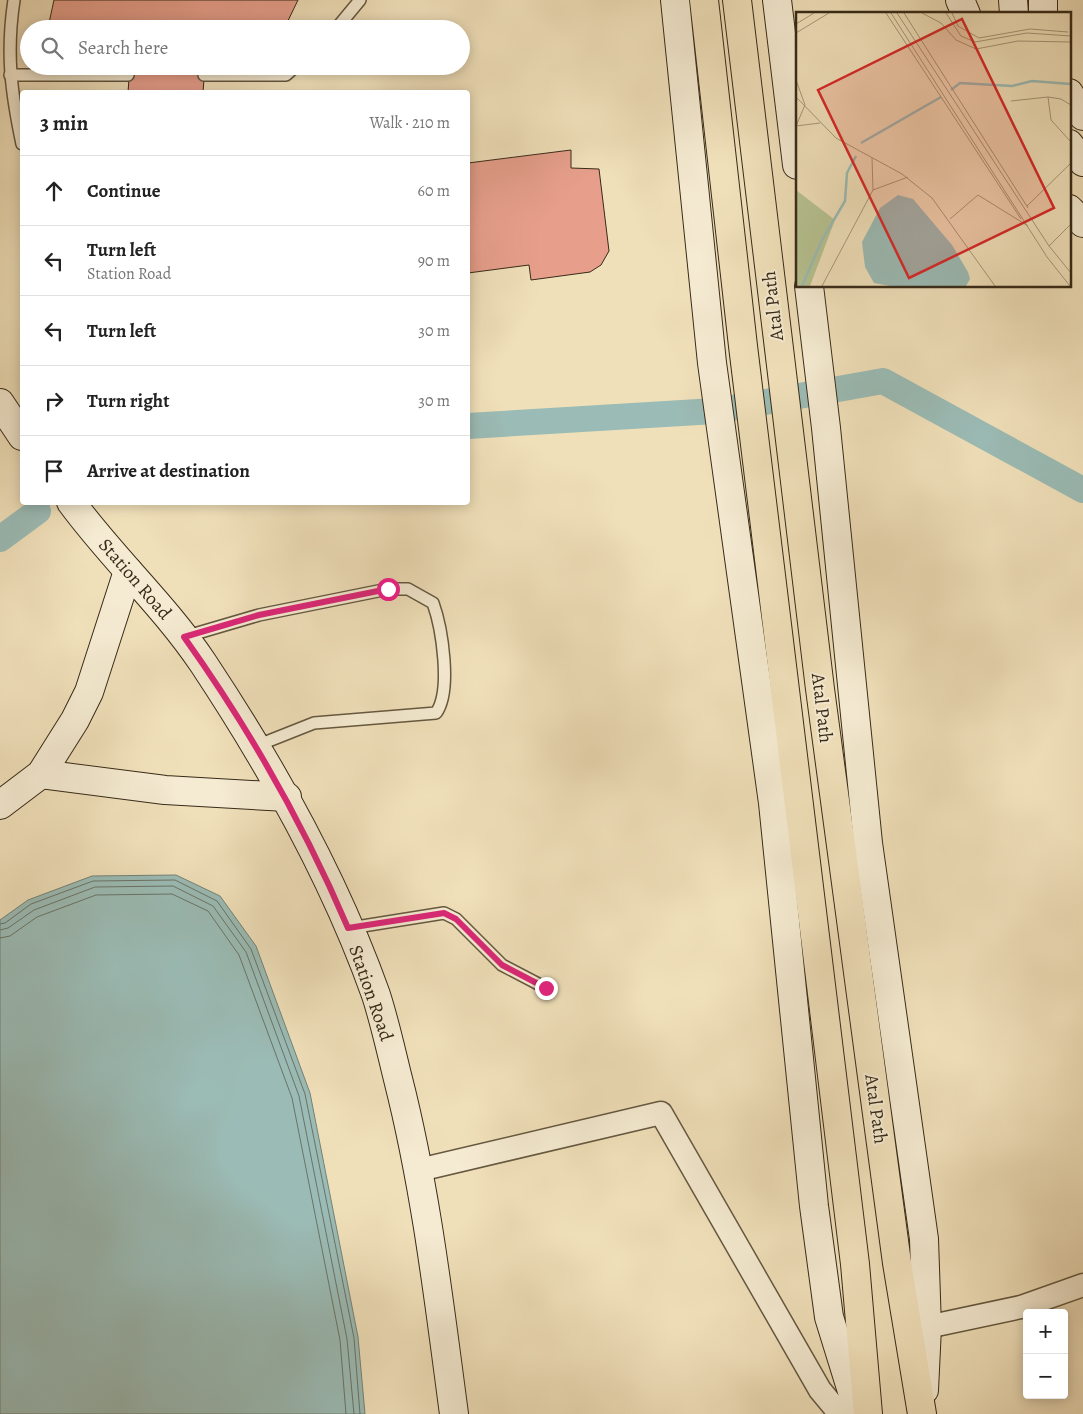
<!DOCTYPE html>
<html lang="en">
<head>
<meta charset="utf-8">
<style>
  :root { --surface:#fff; --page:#f6f6f6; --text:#222; --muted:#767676; --line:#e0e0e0 }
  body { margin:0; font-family:Alegreya,serif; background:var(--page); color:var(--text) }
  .controls { position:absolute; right:15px; bottom:15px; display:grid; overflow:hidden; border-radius:5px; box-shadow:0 2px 12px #0003 }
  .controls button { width:45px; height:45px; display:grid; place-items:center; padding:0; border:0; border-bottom:1px solid var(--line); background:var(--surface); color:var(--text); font:25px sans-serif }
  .stop { position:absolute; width:15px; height:15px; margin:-11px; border:4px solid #db2777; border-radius:50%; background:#fff }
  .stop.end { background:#db2777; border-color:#fff; box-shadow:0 1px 5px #0008 }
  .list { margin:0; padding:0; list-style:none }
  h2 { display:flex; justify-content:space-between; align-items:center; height:65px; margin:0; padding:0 20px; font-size:21px }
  h2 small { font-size:16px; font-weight:400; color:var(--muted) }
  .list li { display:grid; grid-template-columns:32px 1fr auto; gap:15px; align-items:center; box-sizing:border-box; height:70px; padding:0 20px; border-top:1px solid var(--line) }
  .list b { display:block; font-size:19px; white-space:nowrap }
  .list p { margin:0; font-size:16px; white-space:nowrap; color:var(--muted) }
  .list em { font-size:16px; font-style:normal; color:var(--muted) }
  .icon { flex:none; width:28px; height:28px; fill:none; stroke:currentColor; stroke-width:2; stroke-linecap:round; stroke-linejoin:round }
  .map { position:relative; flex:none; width:1083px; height:1414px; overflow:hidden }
  .search { position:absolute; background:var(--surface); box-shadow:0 2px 12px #0003; left:20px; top:20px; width:450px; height:55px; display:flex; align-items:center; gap:12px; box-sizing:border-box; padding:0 18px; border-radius:28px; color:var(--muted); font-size:19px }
  .panel { position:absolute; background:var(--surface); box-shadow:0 2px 12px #0003; left:20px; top:90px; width:450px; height:415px; border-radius:5px }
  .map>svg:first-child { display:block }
  .water { fill:#9bbcb6; stroke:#738277 }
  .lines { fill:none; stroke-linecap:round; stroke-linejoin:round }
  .shore { stroke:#697367; stroke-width:1 }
  .canal { stroke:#9bbcb6; stroke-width:26 }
  .building { fill:#e79f8c; stroke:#372a18 }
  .lane-casing { stroke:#655840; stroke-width:14 }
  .street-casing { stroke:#655840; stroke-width:25 }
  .secondary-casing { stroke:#372a18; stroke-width:30 }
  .primary-casing { stroke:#372a18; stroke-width:30 }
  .lane { stroke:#f5ebd2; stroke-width:11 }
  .street { stroke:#f5ebd2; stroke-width:22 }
  .secondary { stroke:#f5ebd2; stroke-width:28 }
  .primary { stroke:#f0e0ba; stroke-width:28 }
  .route { stroke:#db2777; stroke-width:6 }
  .labels { text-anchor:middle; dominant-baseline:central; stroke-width:4; stroke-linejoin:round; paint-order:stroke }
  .street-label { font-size:19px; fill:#372a18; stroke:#f5ebd2 }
  .inset-river { fill:none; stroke:#9bbcb6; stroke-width:2.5 }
  .inset-road { fill:none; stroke:#a69779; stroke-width:1 }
  .view { fill:#d62828; fill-opacity:0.15; stroke:#d62828; stroke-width:2.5 }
  .inset-edge { fill:none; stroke:#372a18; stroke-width:2.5 }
</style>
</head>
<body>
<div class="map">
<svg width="1083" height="1414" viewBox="0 0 1083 1414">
  <rect width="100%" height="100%" fill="#f0e0ba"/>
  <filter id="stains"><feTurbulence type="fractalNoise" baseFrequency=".004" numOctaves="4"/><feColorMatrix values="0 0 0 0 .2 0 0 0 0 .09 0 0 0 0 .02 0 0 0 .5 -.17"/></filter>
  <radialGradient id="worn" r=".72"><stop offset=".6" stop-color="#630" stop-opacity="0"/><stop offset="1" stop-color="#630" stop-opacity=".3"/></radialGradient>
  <path class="water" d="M 176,875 L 220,896 L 256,946 L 310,1093 L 358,1337 L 365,1414 L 0,1414 L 0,920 L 28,900 L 92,876 Z"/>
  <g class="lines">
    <g class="shore">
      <path d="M 0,924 L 5,923 L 31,904 L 93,881 L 175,880 L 217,901 L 251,949 L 305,1094 L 354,1338 L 360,1414"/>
      <path d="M 0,930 L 8,928 L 34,910 L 95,887 L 173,886 L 213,906 L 246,952 L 299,1096 L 347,1339 L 354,1414"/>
      <path d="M 0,938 L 10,936 L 37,917 L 96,895 L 172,894 L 208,911 L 239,955 L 292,1098 L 340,1340 L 346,1414"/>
    </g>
    <g class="canal">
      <path d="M 468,426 L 715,411 L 883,381 L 1083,490"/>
      <path d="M 0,539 L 38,511"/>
    </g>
  </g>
  <g class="building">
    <path d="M 54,0 L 298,0 L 284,29 L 241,27 L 241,29 L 72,29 L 49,23 Z"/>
    <path d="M 130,66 L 205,66 L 203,92 L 128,92 Z"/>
    <path d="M 571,150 L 571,168 L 599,169 L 609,251 L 601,265 L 590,272 L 531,280 L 529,265 L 468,273 L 468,163 Z"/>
  </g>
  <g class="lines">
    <g class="lane-casing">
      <g id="lane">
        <path d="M 14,0 C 6,53 11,92 22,144"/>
        <path d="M 336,29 L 360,0"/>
        <path d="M 10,75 L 128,75"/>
        <path d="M 204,75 L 286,75 L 296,66"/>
        <path d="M 184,637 L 259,615 L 388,589 L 408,589 L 433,603 C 442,628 452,691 436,713 L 314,723 L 256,746"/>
        <path d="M 350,928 L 444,913 L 456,919 L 502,965 L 546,988"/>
      </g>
    </g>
    <g class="street-casing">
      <g id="street">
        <path d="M 419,1170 L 661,1113 L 820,1390 L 840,1414"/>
        <path d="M 927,1327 L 1021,1307 L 1083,1285"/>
      </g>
    </g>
    <g class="secondary-casing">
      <g id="secondary">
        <path d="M 675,0 L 712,363 L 773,803 L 814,1206 L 829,1317 L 859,1414"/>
        <path d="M 777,0 L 797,165"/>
        <path d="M 960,0 L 966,14"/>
        <path d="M 1013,0 L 1014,14"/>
        <path d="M 1043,0 L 1043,14"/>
        <path d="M 1069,93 L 1083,116"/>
        <path d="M 1069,144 L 1083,162"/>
        <path d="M 1069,209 L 1083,223"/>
        <path d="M 809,286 L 826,428 L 868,843 L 924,1239 L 927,1327 L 924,1390"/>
        <path d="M 0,403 L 22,436"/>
        <path d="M 71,502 C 112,558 164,605 203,663 C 272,767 334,877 376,995 C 385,1023 391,1051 398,1079 C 426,1189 439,1302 454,1414"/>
        <path d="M 41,774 L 165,790 L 287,797"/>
        <path d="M 0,805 L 41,774 L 75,720 L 89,692 L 128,571"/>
      </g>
    </g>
    <g class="primary-casing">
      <g id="primary">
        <path d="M 704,0 L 743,346 L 855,1264 L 868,1414"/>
        <path d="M 737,0 L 820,689 L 897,1263 L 922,1414"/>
      </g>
    </g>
    <use href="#lane" class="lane"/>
    <use href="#street" class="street"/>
    <use href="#secondary" class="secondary"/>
    <use href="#primary" class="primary"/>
  </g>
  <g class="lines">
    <path class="route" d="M 388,589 L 259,615 L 184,637 C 249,728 304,825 348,928 L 444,913 L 456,919 L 502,965 L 546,988"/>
  </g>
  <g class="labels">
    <g class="street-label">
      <text transform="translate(773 306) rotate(-97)">Atal Path</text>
      <text transform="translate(135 579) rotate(49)">Station Road</text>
      <text transform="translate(822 708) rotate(83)">Atal Path</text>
      <text transform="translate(371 993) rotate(71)">Station Road</text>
      <text transform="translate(876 1109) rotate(82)">Atal Path</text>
    </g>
  </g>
  <g transform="translate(796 12)">
    <rect width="275" height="275" fill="#f0e0ba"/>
    <path d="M 0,178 L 39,208 L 14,274 L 0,274 Z" fill="#b7c392"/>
    <path d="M 102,183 L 117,187 L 156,233 L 172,260 L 174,267 L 170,274 L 94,274 L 78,271 L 69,255 L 66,230 L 84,196 Z" fill="#9bbcb6"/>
    <path class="inset-river" d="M 155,78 L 164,71 L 216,74 L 236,69 L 275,72M 65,131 L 145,85M 6,274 L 26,228 L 49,189 L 51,161 L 60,144"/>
    <path class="inset-road" d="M 90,1 L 225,207M 95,1 L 251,245 L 274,274M 101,1 L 253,234 L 275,261M 108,1 L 232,196M 126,1 L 145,11 L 160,28 L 180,37 L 222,29 L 275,30M 150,1 L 165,24 L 179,30 L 231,21 L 275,24M 156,1 L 162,14 L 183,26 L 234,17 L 272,20M 0,12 L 18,1M 0,21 L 33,1M 0,68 L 9,93 L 0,114M 0,85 L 40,126 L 106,162 L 136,186 L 199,274M 252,85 L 255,108 L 275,130M 215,89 L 252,85 L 265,87 L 275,93M 0,114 L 24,111M 77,178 L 112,165M 231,194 L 275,151M 154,207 L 182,183 L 232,214M 253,234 L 275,212M 26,274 L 77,178 L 76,146"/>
    <path class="view" d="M 166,7 L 258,196 L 113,266 L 22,78 Z"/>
    <rect width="275" height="275" class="inset-edge"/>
  </g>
  <rect width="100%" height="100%" filter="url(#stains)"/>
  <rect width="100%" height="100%" fill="url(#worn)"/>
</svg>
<div class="controls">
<button>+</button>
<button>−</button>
</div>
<div class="stop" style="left:388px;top:589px"></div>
<div class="stop end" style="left:546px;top:988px"></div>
<div class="search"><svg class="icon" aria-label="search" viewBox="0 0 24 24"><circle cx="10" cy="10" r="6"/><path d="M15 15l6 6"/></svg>Search here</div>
<section class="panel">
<h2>3 min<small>Walk · 210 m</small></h2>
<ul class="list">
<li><svg class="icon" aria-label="ahead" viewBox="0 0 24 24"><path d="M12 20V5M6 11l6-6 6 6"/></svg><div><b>Continue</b></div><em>60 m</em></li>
<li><svg class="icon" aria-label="left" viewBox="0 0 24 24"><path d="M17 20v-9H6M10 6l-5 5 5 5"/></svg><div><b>Turn left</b><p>Station Road</p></div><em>90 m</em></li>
<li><svg class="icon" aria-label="left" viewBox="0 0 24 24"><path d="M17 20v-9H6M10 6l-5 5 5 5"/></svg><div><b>Turn left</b></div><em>30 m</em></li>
<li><svg class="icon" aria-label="right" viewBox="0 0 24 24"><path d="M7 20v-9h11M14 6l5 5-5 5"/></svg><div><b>Turn right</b></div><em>30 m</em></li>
<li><svg class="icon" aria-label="arrive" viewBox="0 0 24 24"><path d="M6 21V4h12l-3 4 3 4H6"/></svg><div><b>Arrive at destination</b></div></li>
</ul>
</section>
</div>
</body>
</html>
